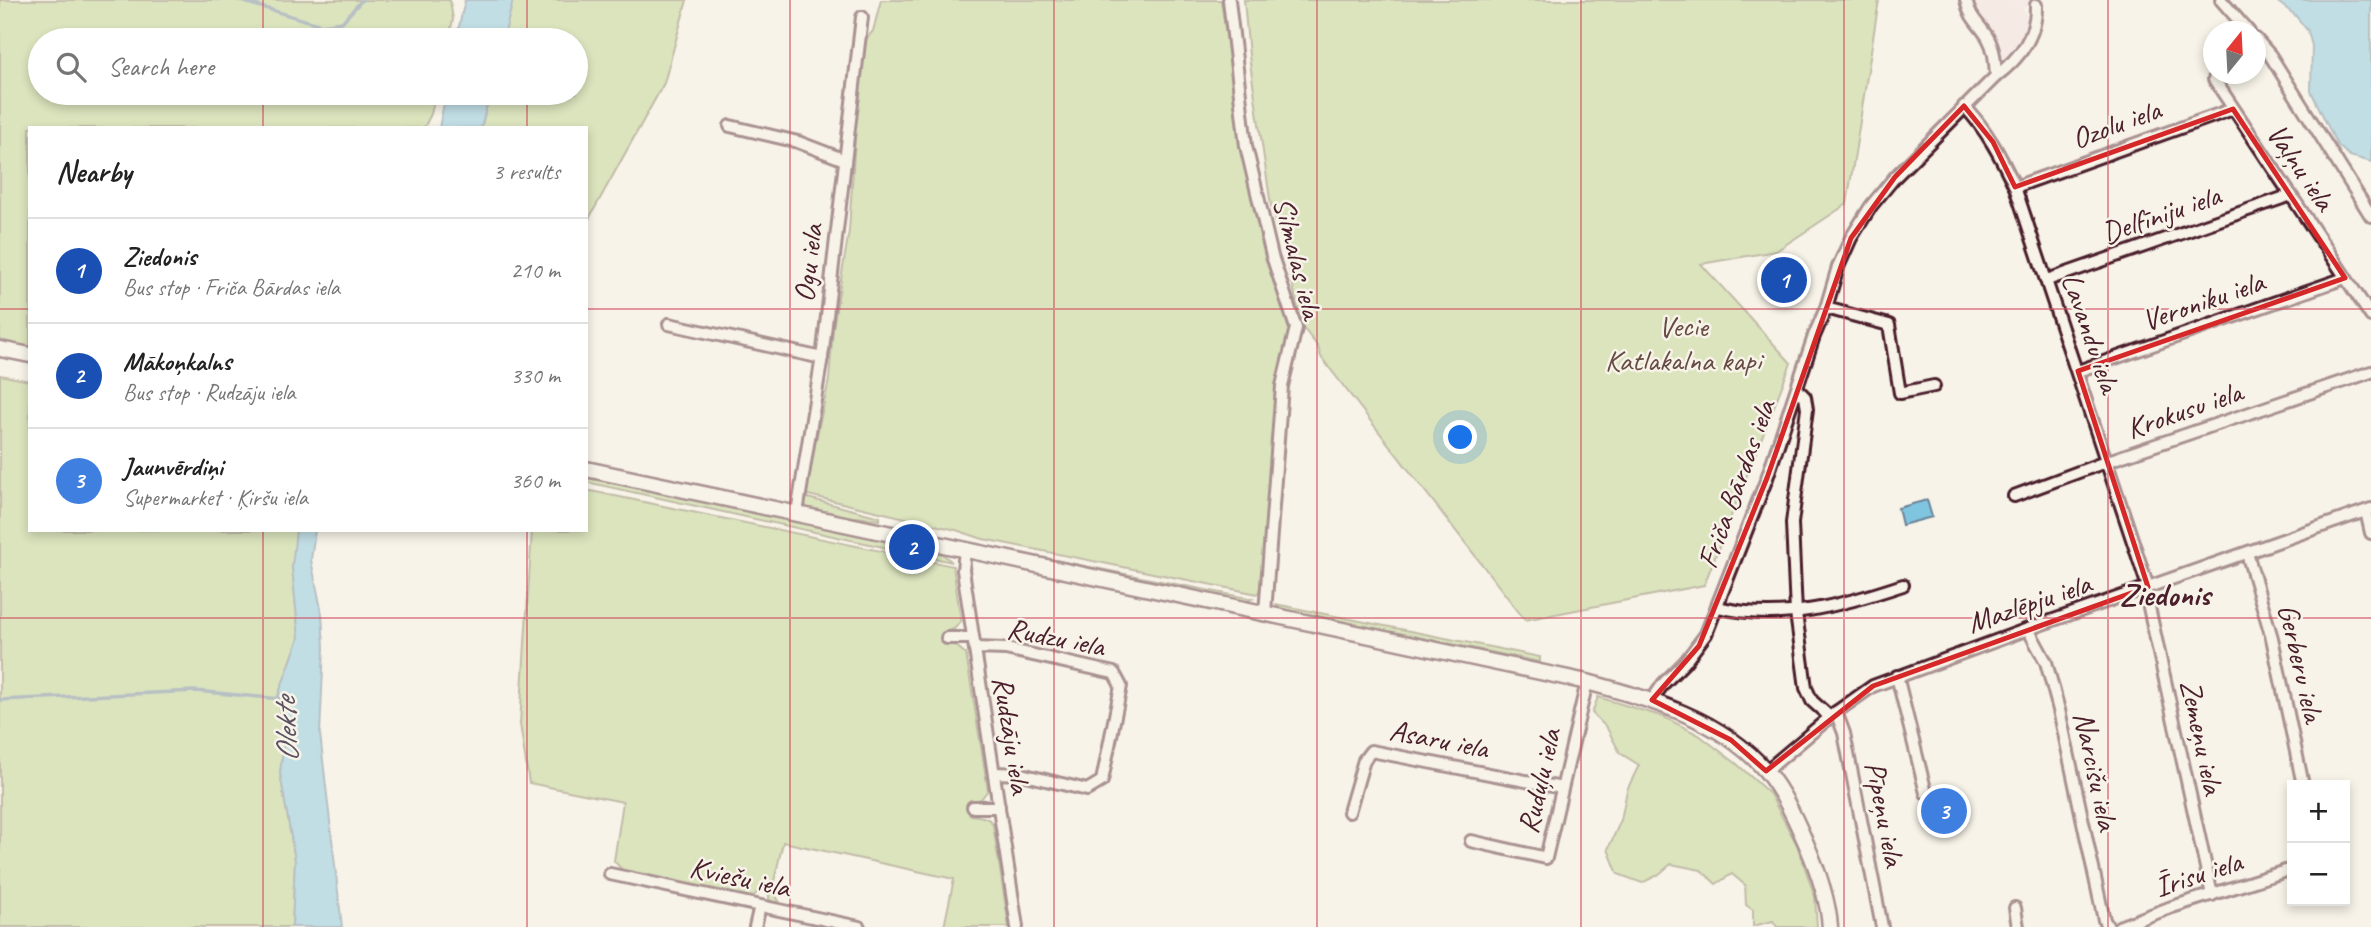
<!DOCTYPE html>
<html lang="en">
<head>
<meta charset="utf-8">
<style>
  :root { --surface:#fff; --page:#f2f2f2; --text:#222; --muted:#767676; --line:#e0e0e0; --accent:#7c3aed }
  body { margin:0; font-family:Caveat,sans-serif; background:var(--page); color:var(--text) }
  .controls { position:absolute; right:21px; bottom:21px; display:grid; overflow:hidden; border-radius:0px; box-shadow:0 4px 10px #0003 }
  .controls button { width:63px; height:63px; display:grid; place-items:center; padding:0; border:0; border-bottom:2px solid var(--line); background:var(--surface); color:var(--text); font:35px sans-serif }
  .compass { position:absolute; left:2203px; top:21px; width:63px; height:63px; border-radius:50%; background:var(--surface); box-shadow:0 4px 10px #0003; rotate:18deg }
  .you { position:absolute; left:1461px; top:438px; width:24px; height:24px; margin:-18px; border:5px solid #fff; border-radius:50%; background:#1a73e8; box-shadow:0 0 0 10px #1a73e833 }
  .badge { display:grid; place-items:center; width:46px; height:46px; border-radius:50%; background:var(--accent); color:#fff; font-size:23px; font-weight:700 }
  .pin { position:absolute; translate:-50% -50%; border:4px solid #fff; box-shadow:0 2px 7px #0006 }
  .list { margin:0; padding:0; list-style:none }
  h2 { display:flex; justify-content:space-between; align-items:center; height:91px; margin:0; padding:0 28px; font-size:30px }
  h2 small { font-size:23px; font-weight:400; color:var(--muted) }
  .list li { display:grid; grid-template-columns:46px 1fr auto; gap:21px; align-items:center; box-sizing:border-box; height:105px; padding:0 28px; border-top:2px solid var(--line) }
  .list b { display:block; font-size:26px; white-space:nowrap }
  .list p { margin:0; font-size:23px; white-space:nowrap; color:var(--muted) }
  .list em { font-size:23px; font-style:normal; color:var(--muted) }
  .icon { flex:none; width:38px; height:38px; fill:none; stroke:currentColor; stroke-width:2; stroke-linecap:round; stroke-linejoin:round }
  .map { position:relative; flex:none; width:2371px; height:927px; overflow:hidden }
  .search { position:absolute; background:var(--surface); box-shadow:0 4px 10px #0003; left:28px; top:28px; width:560px; height:77px; display:flex; align-items:center; gap:18px; box-sizing:border-box; padding:0 24px; border-radius:38px; color:var(--muted); font-size:26px }
  .panel { position:absolute; background:var(--surface); box-shadow:0 4px 10px #0003; left:28px; top:126px; width:560px; height:406px; border-radius:0px }
  .map>svg:first-child { display:block }
  .built { fill:#f1dfe0 }
  .green { fill:#b8d38b; stroke:#81795b; stroke-width:2 }
  .water { fill:#7fc5e0; stroke:#6a8398; stroke-width:2 }
  .lines { fill:none; stroke-linecap:round; stroke-linejoin:round }
  .stream { stroke:#6a8398; stroke-width:3.5 }
  .minor-casing { stroke:#4a1f2b; stroke-width:16 }
  .secondary-casing { stroke:#4a1f2b; stroke-width:19 }
  .minor { stroke:#f7f3e8; stroke-width:10 }
  .secondary { stroke:#f7f3e8; stroke-width:14 }
  .marked { fill:none; stroke:#d62828; stroke-width:5; stroke-linejoin:round }
  .grid { fill:none; stroke:#d1495b; stroke-width:2; stroke-opacity:0.55 }
  .labels { text-anchor:middle; dominant-baseline:central; stroke-width:5; stroke-linejoin:round; paint-order:stroke }
  .street-label { font-size:30px; fill:#4a1f2b; stroke:#f7f3e8 }
  .park-label { font-size:30px; fill:#664c43; stroke:#f7f3e8 }
  .neighbourhood-label { font-size:32px; font-weight:bold; fill:#4a1f2b; stroke:#f7f3e8 }
  .water-label { font-size:32px; font-style:italic; fill:#5a5161; stroke:#f7f3e8 }
</style>
</head>
<body>
<div class="map">
<svg width="2371" height="927" viewBox="0 0 2371 927">
  <rect width="100%" height="100%" fill="#f7f3e8"/>
  <filter id="ink" filterUnits="userSpaceOnUse"><feTurbulence type="fractalNoise" baseFrequency=".0143" numOctaves="2"/><feDisplacementMap in="SourceGraphic" scale="14" xChannelSelector="R" yChannelSelector="G"/><feConvolveMatrix kernelMatrix="1 2 1 2 8 2 1 2 1" color-interpolation-filters="sRGB"/></filter>
  <g filter="url(#ink)">
    <path class="built" d="M 1974,0 L 2045,0 L 2023,8 L 2030,26 L 2016,51 L 2002,59 L 1998,46 L 1978,15 Z"/>
    <g class="green">
      <path d="M 0,0 L 450,0 L 453,20 L 448,40 L 40,40 L 40,93 L 436,93 L 431,114 L 424,128 L 30,128 L 30,347 L 0,341 Z"/>
      <path d="M 513,0 L 687,0 L 664,83 L 586,224 L 586,128 L 481,128 L 490,93 L 576,93 L 576,40 L 503,40 Z"/>
      <path d="M 881,0 L 1221,0 L 1232,78 L 1260,231 L 1289,330 L 1279,369 L 1261,585 L 1258,594 L 983,539 L 956,530 L 804,494 L 829,380 L 833,328 L 849,231 L 861,45 L 873,31 Z"/>
      <path d="M 1244,0 L 1879,0 L 1847,204 L 1776,251 L 1701,264 L 1791,363 L 1704,585 L 1525,620 L 1321,357 L 1318,347 L 1301,325 L 1286,252 L 1271,206 L 1249,56 Z"/>
      <path d="M 0,375 L 30,381 L 30,530 L 296,530 L 297,532 L 292,567 L 299,638 L 277,699 L 286,727 L 280,773 L 295,860 L 292,927 L 0,927 Z"/>
      <path d="M 586,477 L 938,550 L 952,562 L 586,482 Z"/>
      <path d="M 586,490 L 953,566 L 961,621 L 954,629 L 947,631 L 946,643 L 955,645 L 966,654 L 988,790 L 981,799 L 971,802 L 971,815 C 979,816 990,817 993,825 L 1009,927 L 944,927 L 954,879 L 783,842 L 772,890 L 781,904 L 801,908 L 801,910 L 776,905 L 769,899 L 769,890 L 760,888 L 754,896 L 748,899 L 625,873 L 614,861 L 623,802 L 529,783 L 520,724 L 532,530 L 586,530 Z"/>
      <path d="M 804,497 L 880,517 L 880,520 L 857,517 L 839,517 L 808,510 L 804,503 Z"/>
      <path d="M 994,548 L 1252,599 L 1244,602 L 994,550 Z"/>
      <path d="M 1275,604 L 1540,657 L 1540,662 L 1281,609 Z"/>
      <path d="M 1598,697 L 1664,717 L 1699,735 L 1737,764 L 1770,794 L 1797,845 L 1815,897 L 1817,927 L 1777,927 L 1773,921 L 1753,926 L 1753,910 L 1746,905 L 1745,885 L 1732,874 L 1716,884 L 1701,870 L 1671,864 L 1658,875 L 1642,883 L 1618,874 L 1608,849 L 1621,820 L 1627,790 L 1639,765 L 1620,753 L 1607,728 L 1592,713 Z"/>
    </g>
    <g class="water">
      <path d="M 465,0 L 513,0 L 503,40 L 456,40 Z"/>
      <path d="M 2275,0 L 2371,0 L 2371,162 L 2350,156 L 2337,145 L 2311,91 L 2312,46 L 2308,31 L 2295,15 Z"/>
      <path d="M 446,93 L 490,93 L 481,128 L 439,128 Z"/>
      <path d="M 1927,500 L 1932,517 L 1902,525 L 1898,508 Z"/>
      <path d="M 296,530 L 315,530 L 311,560 L 322,614 L 324,647 L 320,734 L 342,927 L 292,927 L 295,860 L 280,773 L 286,727 L 277,699 L 299,638 L 292,567 Z"/>
    </g>
    <g class="lines">
      <g class="stream">
        <path d="M 238,0 L 321,25 L 342,22 L 362,0"/>
        <path d="M 0,700 L 196,691 L 281,699"/>
      </g>
      <g class="minor-casing">
        <g id="minor">
          <path d="M 1229,0 L 1246,146 L 1272,256 L 1296,328 L 1282,386 L 1265,613"/>
          <path d="M 2221,0 L 2249,32"/>
          <path d="M 2256,39 L 2270,55 L 2371,216"/>
          <path d="M 1996,76 C 2020,58 2037,36 2036,5"/>
          <path d="M 2214,79 L 2371,316"/>
          <path d="M 1964,106 C 1987,130 2001,157 2015,187 L 2148,587"/>
          <path d="M 730,126 L 798,142 L 845,160"/>
          <path d="M 2015,187 L 2233,109"/>
          <path d="M 2047,280 L 2291,195"/>
          <path d="M 1826,308 L 1889,325 L 1900,393 L 1934,386"/>
          <path d="M 669,324 L 822,358"/>
          <path d="M 2078,371 L 2345,278"/>
          <path d="M 1797,389 L 1805,397 L 1807,409 L 1792,523 L 1796,613 L 1806,688 L 1812,701 L 1830,717"/>
          <path d="M 2014,496 L 2108,461 L 2371,372"/>
          <path d="M 2366,511 L 2371,533"/>
          <path d="M 797,513 L 823,350 L 862,17"/>
          <path d="M 965,550 L 963,570 L 1017,927"/>
          <path d="M 2247,553 L 2272,638 L 2303,785"/>
          <path d="M 2145,589 L 2212,895"/>
          <path d="M 1718,607 C 1781,623 1843,605 1903,585"/>
          <path d="M 2028,629 L 2046,662 L 2059,710 L 2104,920 L 2108,927"/>
          <path d="M 947,638 L 973,638"/>
          <path d="M 975,648 L 1006,649 L 1114,673 L 1121,686 L 1102,781 L 1087,790 L 1021,774 L 994,773"/>
          <path d="M 1897,676 L 1926,793"/>
          <path d="M 1652,700 L 1663,684 L 1685,662 L 1706,634 L 1767,478 L 1814,336 L 1826,308 L 1838,267 L 1851,238 L 1871,206 L 1895,177 L 1996,76 C 1995,63 1995,50 1988,38 C 1979,23 1970,19 1966,0"/>
          <path d="M 1836,712 L 1844,733 L 1882,927"/>
          <path d="M 1766,771 L 1836,712 L 1873,686 L 2028,629 L 2371,509"/>
          <path d="M 973,807 L 999,807"/>
          <path d="M 1349,812 L 1364,760 L 1371,751 L 1562,788"/>
          <path d="M 1471,841 L 1546,858 L 1587,682"/>
          <path d="M 610,874 L 859,927"/>
          <path d="M 2015,908 L 2018,927"/>
          <path d="M 755,927 L 760,906"/>
          <path d="M 2119,927 L 2172,907 L 2292,869"/>
        </g>
      </g>
      <g class="secondary-casing">
        <g id="secondary">
          <path d="M 0,349 L 30,355"/>
          <path d="M 586,469 L 1587,682 C 1650,699 1722,719 1766,771 C 1783,792 1794,816 1805,841 C 1817,868 1828,897 1830,927"/>
        </g>
      </g>
      <use href="#minor" class="minor"/>
      <use href="#secondary" class="secondary"/>
    </g>
  </g>
  <path d="M0 0H2371V927H0ZM 1964,106 L 1993,142 L 2015,187 L 2233,109 L 2345,278 L 2078,371 L 2148,587 L 1873,686 L 1766,771 L 1731,740 L 1652,700 L 1699,646 L 1767,478 L 1851,238 L 1895,177 Z" fill="#f7f3e8" fill-opacity=".55" fill-rule="evenodd"/>
  <path class="marked" d="M 1964,106 L 1993,142 L 2015,187 L 2233,109 L 2345,278 L 2078,371 L 2148,587 L 1873,686 L 1766,771 L 1731,740 L 1652,700 L 1699,646 L 1767,478 L 1851,238 L 1895,177 Z"/>
  <path class="grid" d="M 263,0 L 263,40M 527,0 L 527,40M 790,0 L 790,927M 1054,0 L 1054,927M 1317,0 L 1317,927M 1581,0 L 1581,927M 1844,0 L 1844,927M 2108,0 L 2108,927M 263,93 L 263,128M 527,93 L 527,128M 0,309 L 30,309M 586,309 L 2371,309M 263,530 L 263,927M 527,530 L 527,927M 0,618 L 2371,618"/>
  <g class="labels">
    <g class="street-label">
      <text transform="translate(2116 124) rotate(-20)">Ozolu iela</text>
      <text transform="translate(2301 167) rotate(56)">Vaļņu iela</text>
      <text transform="translate(2161 214) rotate(-19)">Delfīniju iela</text>
      <text transform="translate(1298 258) rotate(76)">Silmalas iela</text>
      <text transform="translate(808 263) rotate(-83)">Ogu iela</text>
      <text transform="translate(2203 301) rotate(-19)">Veroniku iela</text>
      <text transform="translate(2091 333) rotate(71)">Lavandu iela</text>
      <text transform="translate(2184 410) rotate(-19)">Krokusu iela</text>
      <text transform="translate(1736 484) rotate(-70)">Friča Bārdas iela</text>
      <text transform="translate(2029 603) rotate(-19)">Mazlēpju iela</text>
      <text transform="translate(1056 637) rotate(11)">Rudzu iela</text>
      <text transform="translate(2301 663) rotate(77)">Gerberu iela</text>
      <text transform="translate(1012 735) rotate(81)">Rudzāju iela</text>
      <text transform="translate(2202 737) rotate(78)">Zemeņu iela</text>
      <text transform="translate(1439 739) rotate(11)">Asaru iela</text>
      <text transform="translate(2096 771) rotate(78)">Narcišu iela</text>
      <text transform="translate(1539 781) rotate(-77)">Ruduļu iela</text>
      <text transform="translate(1885 814) rotate(79)">Pīpeņu iela</text>
      <text transform="translate(2198 874) rotate(-18)">Īrisu iela</text>
      <text transform="translate(740 877) rotate(12)">Kviešu iela</text>
    </g>
    <g class="park-label">
      <text x="1683" y="326">Vecie<tspan x="1683" dy="34">Katlakalna kapi</tspan></text>
    </g>
    <g class="neighbourhood-label">
      <text x="2165" y="594">Ziedonis</text>
    </g>
    <g class="water-label">
      <text transform="translate(286 730) rotate(-93)">Olekte</text>
    </g>
  </g>
</svg>
<div class="controls">
<button>+</button>
<button>−</button>
</div>
<svg class="compass" viewBox="-18 -18 36 36"><path d="M0-13l5 13h-10z" fill="#e53935"/><path d="M0 13l5-13h-10z" fill="#767676"/></svg>
<div class="you"></div>
<div class="pin badge" style="left:1784px;top:280px;background:#1a4fb4">1</div>
<div class="pin badge" style="left:912px;top:547px;background:#1a4fb4">2</div>
<div class="pin badge" style="left:1944px;top:811px;background:#3f7fe0">3</div>
<div class="search"><svg class="icon" aria-label="search" viewBox="0 0 24 24"><circle cx="10" cy="10" r="6"/><path d="M15 15l6 6"/></svg>Search here</div>
<section class="panel">
<h2>Nearby<small>3 results</small></h2>
<ul class="list">
<li><span class="badge" style="background:#1a4fb4">1</span><div><b>Ziedonis</b><p>Bus stop · Friča Bārdas iela</p></div><em>210 m</em></li>
<li><span class="badge" style="background:#1a4fb4">2</span><div><b>Mākoņkalns</b><p>Bus stop · Rudzāju iela</p></div><em>330 m</em></li>
<li><span class="badge" style="background:#3f7fe0">3</span><div><b>Jaunvērdiņi</b><p>Supermarket · Ķiršu iela</p></div><em>360 m</em></li>
</ul>
</section>
</div>
</body>
</html>
